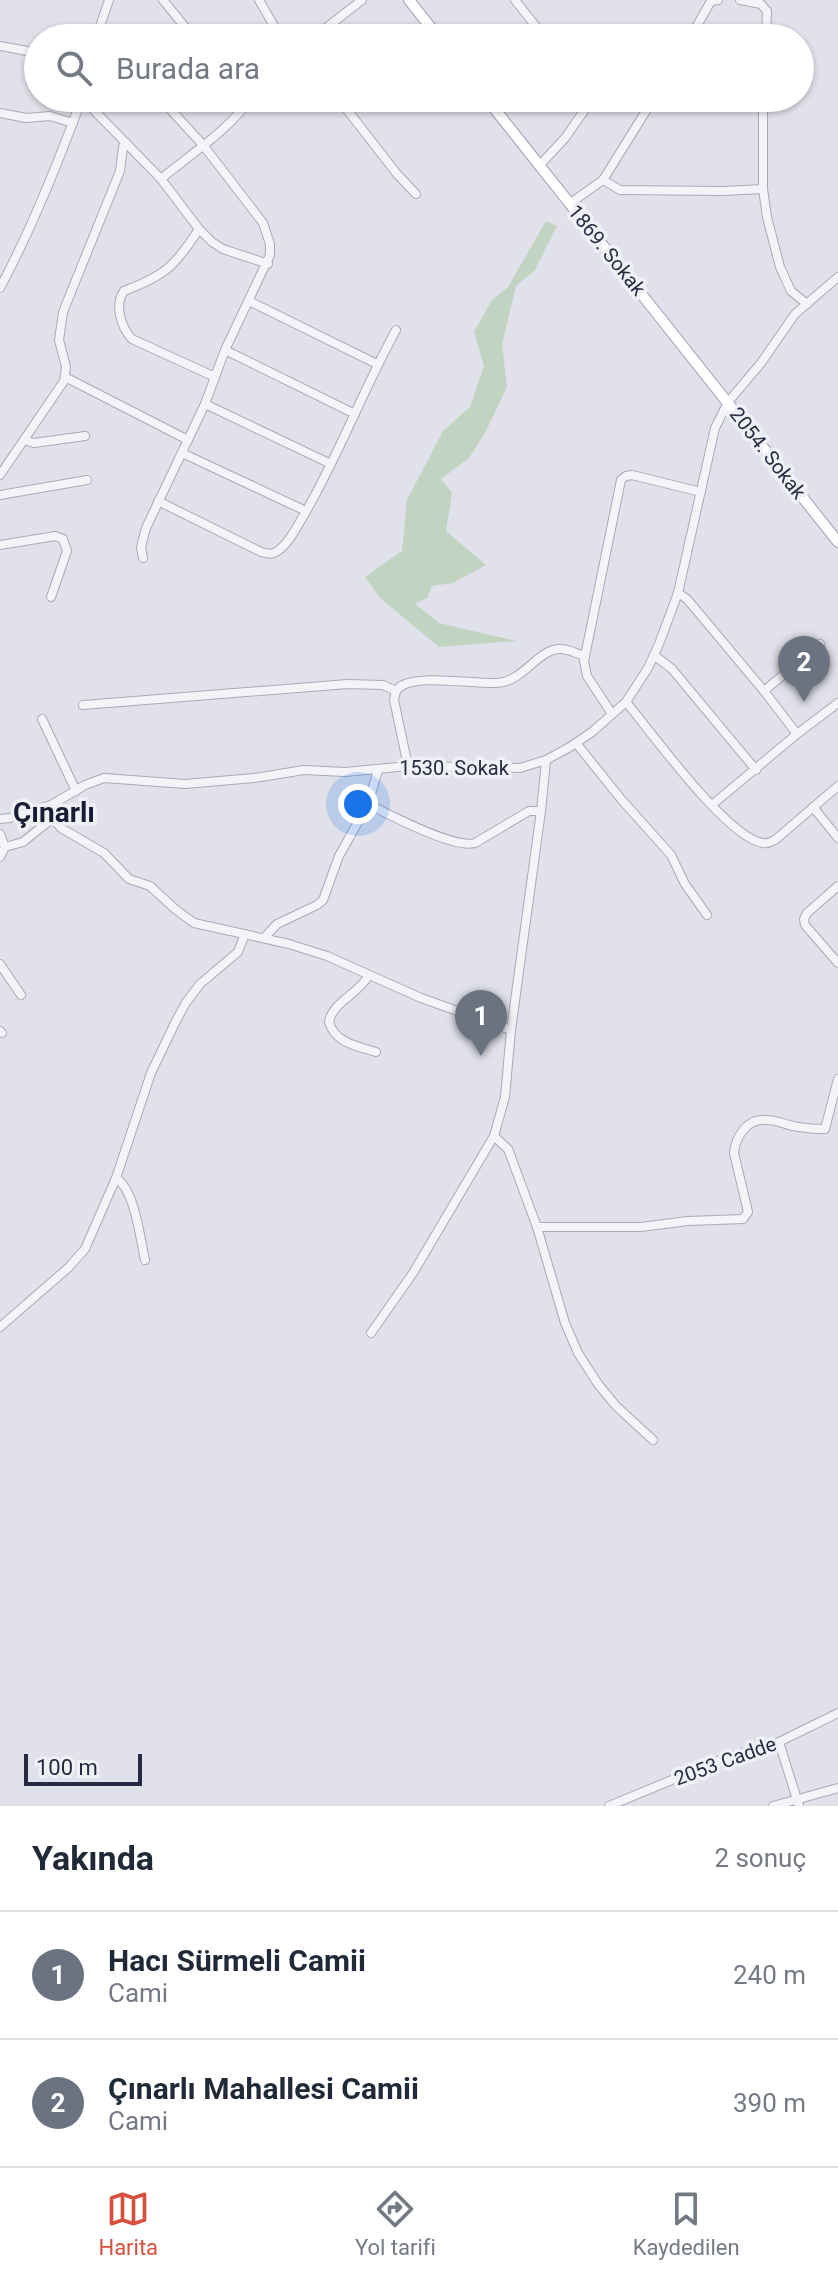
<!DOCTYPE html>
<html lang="tr">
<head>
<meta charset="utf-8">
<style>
  :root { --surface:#fff; --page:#f2f2f3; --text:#1f2937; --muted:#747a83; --line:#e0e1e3; --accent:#d74f3d }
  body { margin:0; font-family:Roboto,sans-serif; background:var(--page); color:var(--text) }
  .scale { position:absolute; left:24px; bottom:20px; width:118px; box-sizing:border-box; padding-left:8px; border:4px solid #272a42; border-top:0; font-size:22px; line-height:28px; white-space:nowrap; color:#272a42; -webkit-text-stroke:6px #f0f1f7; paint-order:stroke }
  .you { position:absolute; left:358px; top:804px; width:28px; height:28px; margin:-20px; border:6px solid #fff; border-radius:50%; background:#1a73e8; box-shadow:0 0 0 12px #1a73e833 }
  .badge { display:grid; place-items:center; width:52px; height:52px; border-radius:50%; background:var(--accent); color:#fff; font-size:26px; font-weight:700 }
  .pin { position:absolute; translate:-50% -66px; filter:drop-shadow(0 2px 4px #0008) }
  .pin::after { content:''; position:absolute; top:42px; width:28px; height:24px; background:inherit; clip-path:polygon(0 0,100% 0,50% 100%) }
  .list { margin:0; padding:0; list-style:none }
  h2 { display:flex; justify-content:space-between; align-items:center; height:104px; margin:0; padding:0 32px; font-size:34px }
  h2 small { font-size:26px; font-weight:400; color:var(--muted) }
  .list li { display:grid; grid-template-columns:52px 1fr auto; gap:24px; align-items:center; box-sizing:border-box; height:128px; padding:0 32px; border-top:2px solid var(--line) }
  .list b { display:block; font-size:30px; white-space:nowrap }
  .list p { margin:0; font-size:26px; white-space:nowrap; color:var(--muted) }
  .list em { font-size:26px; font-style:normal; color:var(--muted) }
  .icon { flex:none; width:44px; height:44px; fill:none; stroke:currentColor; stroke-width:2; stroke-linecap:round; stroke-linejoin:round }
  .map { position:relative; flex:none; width:838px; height:1806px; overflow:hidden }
  .search { position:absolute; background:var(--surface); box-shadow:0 2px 6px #0004; left:24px; right:24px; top:24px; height:88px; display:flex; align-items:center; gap:20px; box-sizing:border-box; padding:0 28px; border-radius:44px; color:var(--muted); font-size:30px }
  .sheet { height:360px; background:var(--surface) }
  nav { display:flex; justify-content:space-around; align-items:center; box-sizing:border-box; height:112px; border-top:2px solid var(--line); background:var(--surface); font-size:22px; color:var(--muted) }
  nav a { display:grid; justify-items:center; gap:4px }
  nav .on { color:var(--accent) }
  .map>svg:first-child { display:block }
  .green { fill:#c1d4c1 }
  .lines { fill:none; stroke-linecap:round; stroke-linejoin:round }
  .minor-casing { stroke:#a8aab8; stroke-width:10 }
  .major-casing { stroke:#9ea2b6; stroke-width:12 }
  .minor { stroke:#f3f3f8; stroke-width:8 }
  .major { stroke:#fff; stroke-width:10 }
  .labels { text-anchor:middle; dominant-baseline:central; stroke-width:7; stroke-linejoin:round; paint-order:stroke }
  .street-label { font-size:20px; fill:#272a42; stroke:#f0f1f7 }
  .district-label { font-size:28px; font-weight:bold; fill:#1a1c33; stroke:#f0f1f7 }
</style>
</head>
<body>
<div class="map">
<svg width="838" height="1806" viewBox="0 0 838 1806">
  <rect width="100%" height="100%" fill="#e0e1ea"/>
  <path class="green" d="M 546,221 L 557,226 L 535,270 L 516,286 L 502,344 L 507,387 L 485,433 L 469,458 L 441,479 L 452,493 L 446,531 L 486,565 L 453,583 L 432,586 L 427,598 L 415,604 L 439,623 L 517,641 L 439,647 L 380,598 L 365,577 L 402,551 L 407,500 L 443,431 L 470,407 L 484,366 L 474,332 L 492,300 L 508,287 Z"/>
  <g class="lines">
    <g class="minor-casing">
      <g id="minor">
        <path d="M 163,0 L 194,38"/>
        <path d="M 259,0 L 281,38"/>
        <path d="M 515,0 L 545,38"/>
        <path d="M 740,0 L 761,4 L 767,11 L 766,38"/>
        <path d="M 96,38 L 109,0"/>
        <path d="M 313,38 L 362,0"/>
        <path d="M 630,38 L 635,29"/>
        <path d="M 690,38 L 711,1 L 718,0"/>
        <path d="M 0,46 L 38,53"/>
        <path d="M 82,98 L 161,179 L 199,229 L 212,242 L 223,249 L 268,264"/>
        <path d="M 338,98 L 397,174 L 416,194"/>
        <path d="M 763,98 L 763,189 L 767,217 L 780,267 L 791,291 L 807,304"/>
        <path d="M 495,110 L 506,98"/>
        <path d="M 0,113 L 26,118 L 50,116 L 73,123"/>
        <path d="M 539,166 L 565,138 L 593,98"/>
        <path d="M 161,179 C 192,153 228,131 251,98"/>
        <path d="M 603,180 L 620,190 L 723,191 L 763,189"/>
        <path d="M 569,204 L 603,180 L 654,98"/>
        <path d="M 199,229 C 175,266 166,275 124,291 C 114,305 121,327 132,339 L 215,377"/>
        <path d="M 0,288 C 33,226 58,163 82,98"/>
        <path d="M 249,301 L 377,364"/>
        <path d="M 225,350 L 355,414"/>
        <path d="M 65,377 L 188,440"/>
        <path d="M 205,404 L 331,464"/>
        <path d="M 24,440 L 34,443 L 85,436"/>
        <path d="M 182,453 L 306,511"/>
        <path d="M 0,475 L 64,381 L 66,367 L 59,340 L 63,312 L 120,171 L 123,147 L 126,143"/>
        <path d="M 0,495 L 87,480"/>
        <path d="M 158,501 L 261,552 C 268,554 273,555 279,550 C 290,542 297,526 304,515 C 339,455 363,390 396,330"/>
        <path d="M 0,545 L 55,536 L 63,539 L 67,551 L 51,597"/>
        <path d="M 143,558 L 141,547 L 146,528 L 205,404 L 225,350 L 270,255 L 270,244 L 263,223 L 203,145 L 160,98"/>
        <path d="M 678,593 L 687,599 L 764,691 L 797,734 L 712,805"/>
        <path d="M 654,655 L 672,669 L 756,770"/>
        <path d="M 764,691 L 820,644"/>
        <path d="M 626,702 C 652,733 727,838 763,843 C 769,844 770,842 775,840 L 838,786"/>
        <path d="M 83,705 L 348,684 L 383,685 L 396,691"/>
        <path d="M 612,714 L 587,676 L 584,661 L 621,480 L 626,476 L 632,475 L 701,492"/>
        <path d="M 42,719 L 76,791"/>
        <path d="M 797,734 L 838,703"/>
        <path d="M 576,743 L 621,799 L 671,855 L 685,884 L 707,915"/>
        <path d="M 408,766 L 394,700 C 395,694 396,688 403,685 C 422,675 473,684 496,683 C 523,683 538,648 561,649 C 569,649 577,654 585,656"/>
        <path d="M 368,804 C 390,815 454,849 475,843 L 529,811 L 541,811"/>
        <path d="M 44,807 L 61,828 L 104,853 L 129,879 L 150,886 L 175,909 L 194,923 L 289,944 L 327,956 L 421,998 L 511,1030 L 505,1097 L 494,1136 L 413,1273 L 371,1333"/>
        <path d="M 813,807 L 838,838"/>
        <path d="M 0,819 L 10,818 L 51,805 L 85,785 L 104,778 L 185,784 L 254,778 L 304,770 L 345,772 L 408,766 L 520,768 L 546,760 L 570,747 L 592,732 L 626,702 L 648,668 L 659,644 L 678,593 L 715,428 L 728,402 L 761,363 L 795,314 L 838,277"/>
        <path d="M 0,834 L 5,847 L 0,857"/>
        <path d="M 5,847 L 23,842 L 53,818"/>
        <path d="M 838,886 L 807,913 L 804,919 L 805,925 L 838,963"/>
        <path d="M 264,938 L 277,924 L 317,905 L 323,900 L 339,856 L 368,804 L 378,770"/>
        <path d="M 0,964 L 21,995"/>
        <path d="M 369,975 C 359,994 333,1001 329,1022 C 335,1043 357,1046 376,1052"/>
        <path d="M 511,1030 L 541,811 L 546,760"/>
        <path d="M 0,1031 L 2,1033"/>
        <path d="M 494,1136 L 508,1149 L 537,1227 L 565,1323 L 578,1353 L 598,1384 L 616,1406 L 653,1440"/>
        <path d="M 116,1178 C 135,1190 140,1238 145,1260"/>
        <path d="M 537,1227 L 641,1227 L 688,1221 L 743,1219 L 748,1212 L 734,1153 C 736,1135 748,1118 767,1120 C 776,1120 784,1124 793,1126 C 803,1128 814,1129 825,1129 L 838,1079"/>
        <path d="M 0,1327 L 68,1268 L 85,1249 L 116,1178 L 151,1073 L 174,1025 L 185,1004 L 200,984 L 238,952 L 245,934"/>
        <path d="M 779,1742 L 799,1806"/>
        <path d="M 609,1806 L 725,1758 L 779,1742 L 838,1713"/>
        <path d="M 773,1806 L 838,1788"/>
      </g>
    </g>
    <g class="major-casing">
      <g id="major">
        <path d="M 409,0 L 439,38"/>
        <path d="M 486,98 L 838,542"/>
      </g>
    </g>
    <use href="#minor" class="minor"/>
    <use href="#major" class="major"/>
  </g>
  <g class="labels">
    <g class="street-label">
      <text transform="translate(607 250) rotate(51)">1869. Sokak</text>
      <text transform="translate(768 453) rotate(52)">2054. Sokak</text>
      <text x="454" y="768">1530. Sokak</text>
      <text transform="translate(725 1761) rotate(-20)">2053 Cadde</text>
    </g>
    <g class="district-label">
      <text x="54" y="812">Çınarlı</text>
    </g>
  </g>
</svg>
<div class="scale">100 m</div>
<div class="you"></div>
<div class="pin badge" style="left:481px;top:1056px;background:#6b7280">1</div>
<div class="pin badge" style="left:804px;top:702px;background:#6b7280">2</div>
<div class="search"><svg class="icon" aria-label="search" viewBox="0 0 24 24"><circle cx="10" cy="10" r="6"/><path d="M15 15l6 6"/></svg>Burada ara</div>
</div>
<section class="sheet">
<h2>Yakında<small>2 sonuç</small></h2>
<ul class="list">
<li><span class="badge" style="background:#6b7280">1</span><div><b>Hacı Sürmeli Camii</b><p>Cami</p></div><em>240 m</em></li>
<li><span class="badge" style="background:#6b7280">2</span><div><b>Çınarlı Mahallesi Camii</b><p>Cami</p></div><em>390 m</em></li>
</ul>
</section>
<nav>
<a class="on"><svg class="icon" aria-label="map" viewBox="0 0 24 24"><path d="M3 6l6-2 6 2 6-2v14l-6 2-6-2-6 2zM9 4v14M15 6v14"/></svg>Harita</a>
<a><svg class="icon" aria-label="directions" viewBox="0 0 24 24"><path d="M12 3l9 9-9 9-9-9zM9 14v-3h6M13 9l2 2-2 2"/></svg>Yol tarifi</a>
<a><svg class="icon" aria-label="saved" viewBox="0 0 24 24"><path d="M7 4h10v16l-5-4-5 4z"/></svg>Kaydedilen</a>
</nav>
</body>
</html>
